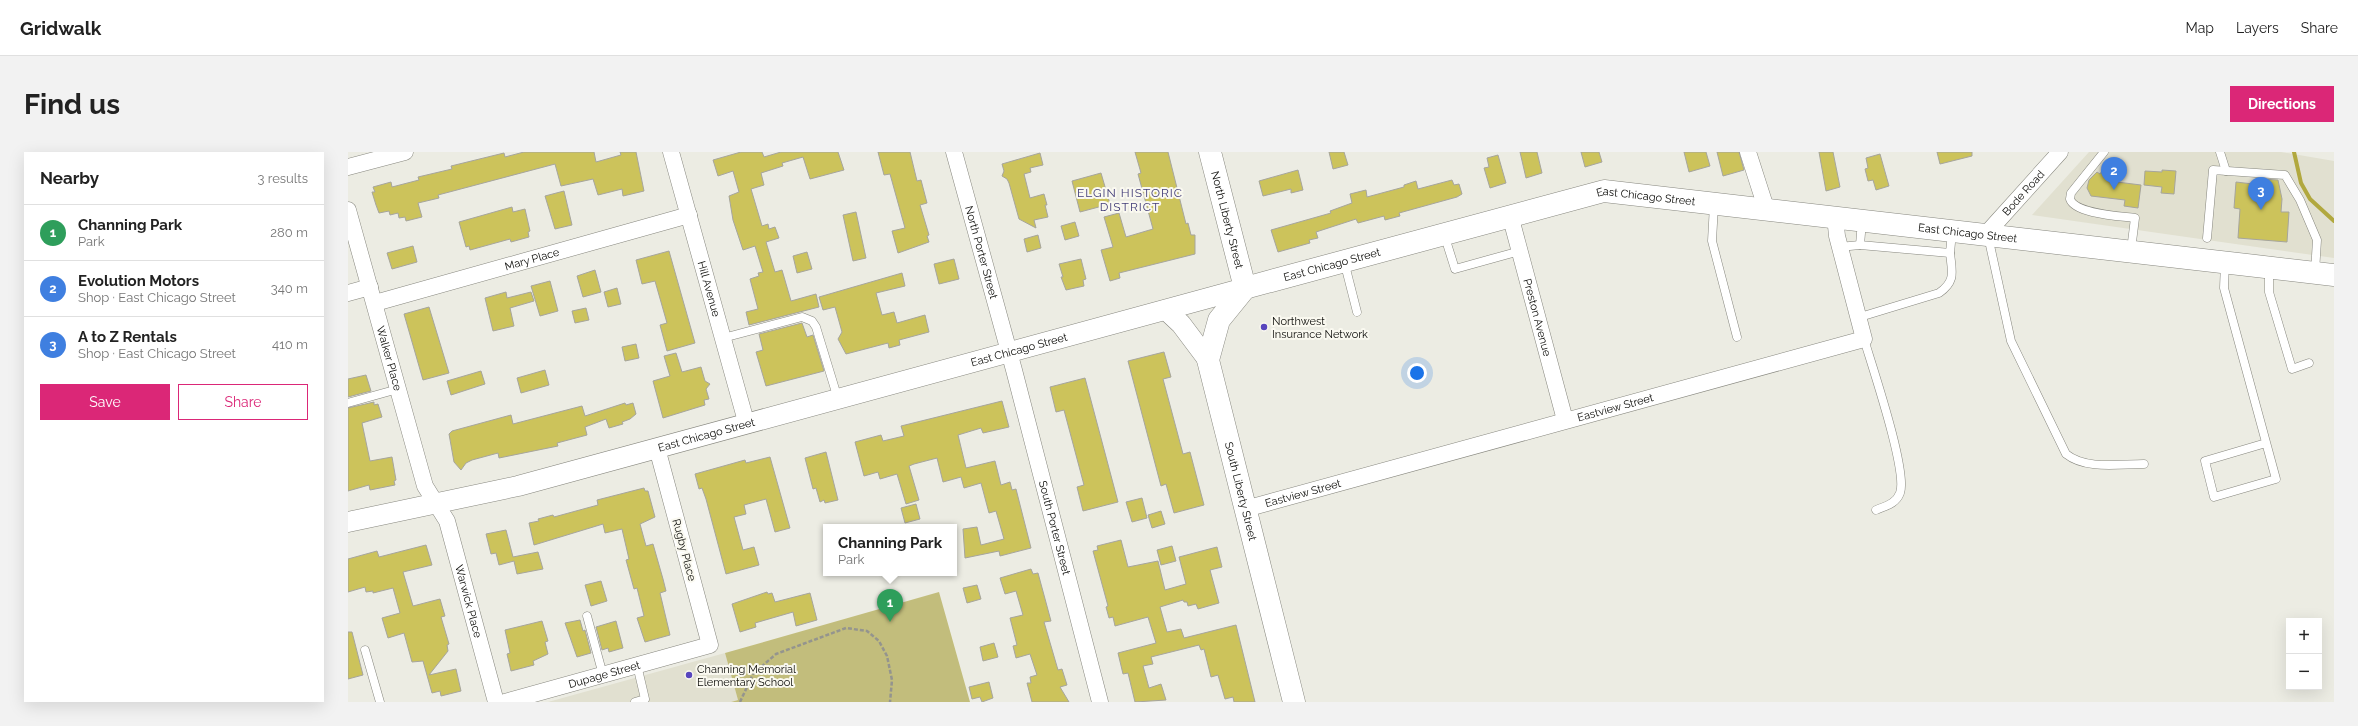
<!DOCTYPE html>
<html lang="en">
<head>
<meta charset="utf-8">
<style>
  :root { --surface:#fff; --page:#f2f2f2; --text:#222; --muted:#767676; --line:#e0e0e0; --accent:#db2777 }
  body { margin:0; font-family:Raleway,sans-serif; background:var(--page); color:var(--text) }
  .controls { position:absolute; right:12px; bottom:12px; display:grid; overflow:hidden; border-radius:0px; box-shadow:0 4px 16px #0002 }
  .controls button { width:36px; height:36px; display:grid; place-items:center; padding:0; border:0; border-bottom:1px solid var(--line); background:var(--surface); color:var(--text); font:20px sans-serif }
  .you { position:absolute; left:1069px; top:221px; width:14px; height:14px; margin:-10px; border:3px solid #fff; border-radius:50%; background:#1a73e8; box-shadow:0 0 0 6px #1a73e833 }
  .badge { display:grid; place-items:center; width:26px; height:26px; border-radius:50%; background:var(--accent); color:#fff; font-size:13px; font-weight:700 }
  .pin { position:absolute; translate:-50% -33px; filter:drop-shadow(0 1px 2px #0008) }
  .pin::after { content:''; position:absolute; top:21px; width:14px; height:12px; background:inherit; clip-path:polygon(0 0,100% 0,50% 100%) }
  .popup { position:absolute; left:475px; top:372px; width:134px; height:52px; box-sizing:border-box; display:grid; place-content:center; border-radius:0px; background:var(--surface); filter:drop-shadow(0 1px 3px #0005); font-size:13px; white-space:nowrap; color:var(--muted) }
  .popup b { font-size:15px; color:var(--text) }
  .popup::after { content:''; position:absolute; left:50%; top:100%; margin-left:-8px; border:8px solid transparent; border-top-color:var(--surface) }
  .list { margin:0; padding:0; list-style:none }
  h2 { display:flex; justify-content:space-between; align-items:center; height:52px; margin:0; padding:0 16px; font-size:17px }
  h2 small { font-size:13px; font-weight:400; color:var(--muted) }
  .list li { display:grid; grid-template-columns:26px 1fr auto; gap:12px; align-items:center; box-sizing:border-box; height:56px; padding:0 16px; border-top:1px solid var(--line) }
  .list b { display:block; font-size:15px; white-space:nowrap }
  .list p { margin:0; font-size:13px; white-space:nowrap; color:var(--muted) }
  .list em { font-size:13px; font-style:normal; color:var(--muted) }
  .actions { display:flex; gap:8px; padding:12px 16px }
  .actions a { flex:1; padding:9px 0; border:1px solid var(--accent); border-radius:0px; text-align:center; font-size:14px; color:var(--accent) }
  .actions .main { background:var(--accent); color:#fff }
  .map { position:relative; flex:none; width:1986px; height:550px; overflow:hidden; border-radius:0px }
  header { display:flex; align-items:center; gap:24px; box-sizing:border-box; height:56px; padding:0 20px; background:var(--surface); border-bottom:1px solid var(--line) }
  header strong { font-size:19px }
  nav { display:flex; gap:22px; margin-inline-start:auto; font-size:14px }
  .intro { display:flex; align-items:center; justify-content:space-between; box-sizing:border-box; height:96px; padding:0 24px }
  h1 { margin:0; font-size:28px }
  .button { padding:10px 18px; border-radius:0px; background:var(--accent); color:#fff; font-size:14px; font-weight:700 }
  main { display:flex; gap:24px; padding:0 24px }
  aside { flex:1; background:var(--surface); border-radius:0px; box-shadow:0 4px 16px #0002 }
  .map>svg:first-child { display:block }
  .built { fill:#e1e0d0 }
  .green { fill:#c2bd7c }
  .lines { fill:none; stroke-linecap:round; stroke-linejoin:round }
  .stream { stroke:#b1a83e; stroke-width:4 }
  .building { fill:#ccc35b; stroke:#a6a59d }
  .service-casing { stroke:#87877f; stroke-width:9 }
  .minor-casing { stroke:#87877f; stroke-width:17 }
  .tertiary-casing { stroke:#87877f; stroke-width:21 }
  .secondary-casing { stroke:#87877f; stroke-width:23 }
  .path { stroke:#94948e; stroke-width:2.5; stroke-dasharray:4 2; stroke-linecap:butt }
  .service { stroke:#fff; stroke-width:8 }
  .minor { stroke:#fff; stroke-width:16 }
  .tertiary { stroke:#fff; stroke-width:20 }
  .secondary { stroke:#fff; stroke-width:22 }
  .poi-dot { fill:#5745bd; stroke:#faf9f0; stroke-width:1.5 }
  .labels { text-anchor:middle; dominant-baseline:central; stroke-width:4; stroke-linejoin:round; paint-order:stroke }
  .street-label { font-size:11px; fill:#0c0c09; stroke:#faf9f0 }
  .poi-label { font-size:11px; fill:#0c0c09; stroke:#faf9f0; text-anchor:start }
  .neighbourhood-label { font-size:12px; letter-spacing:1px; fill:#403b77; stroke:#faf9f0 }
</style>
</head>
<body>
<header>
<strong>Gridwalk</strong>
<nav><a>Map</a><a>Layers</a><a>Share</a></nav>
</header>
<div class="intro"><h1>Find us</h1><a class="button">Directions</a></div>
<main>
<aside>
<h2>Nearby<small>3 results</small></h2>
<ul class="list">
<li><span class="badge" style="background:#2e9e5b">1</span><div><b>Channing Park</b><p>Park</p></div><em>280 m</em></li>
<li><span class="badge" style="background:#3f7fe0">2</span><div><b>Evolution Motors</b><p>Shop · East Chicago Street</p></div><em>340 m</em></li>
<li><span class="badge" style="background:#3f7fe0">3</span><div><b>A to Z Rentals</b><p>Shop · East Chicago Street</p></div><em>410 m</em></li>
</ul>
<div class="actions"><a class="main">Save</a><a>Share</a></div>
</aside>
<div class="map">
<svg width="1986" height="550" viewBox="0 0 1986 550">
  <rect width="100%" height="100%" fill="#ecece3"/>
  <g class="built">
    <path d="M 1741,0 L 1933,0 L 1986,9 L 1986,106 L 1684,63 Z"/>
    <path d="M 377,501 L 390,548 L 383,550 L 200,550 Z"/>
  </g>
  <path class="green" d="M 591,440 L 622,550 L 383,550 L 390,548 L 377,501 Z"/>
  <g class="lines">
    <path class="stream" d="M 1946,0 L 1953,31 L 1962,47 L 1986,69"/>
  </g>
  <g class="building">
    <path d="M 176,0 L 246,0 L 248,10 L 273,3 L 272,0 L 288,0 L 296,39 L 275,44 L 274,37 L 250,43 L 245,27 L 213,34 L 207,12 L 90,43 L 91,46 L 70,51 L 74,65 L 58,69 L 57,65 L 51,66 L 50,61 L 42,63 L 41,59 L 31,61 L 28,53 L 24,40 L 27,40 L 25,35 L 43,30 L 44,35 L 71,28 L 70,25 L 104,17 L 103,14 L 156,1 L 157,5 Z"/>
    <path d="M 393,0 L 414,0 L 416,5 L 433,0 L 490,0 L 496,18 L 462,27 L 455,5 L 434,11 L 435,14 L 413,21 L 416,33 L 403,37 L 414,74 L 420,72 L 421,77 L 427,75 L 431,86 L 418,90 L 427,120 L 434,118 L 443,149 L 468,142 L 471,155 L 401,173 L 398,160 L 410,157 L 402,127 L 411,124 L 410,121 L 415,120 L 407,94 L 395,98 L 385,68 L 381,44 L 391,40 L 385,19 L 370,24 L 365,8 Z"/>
    <path d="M 530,0 L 562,0 L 569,29 L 573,28 L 579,51 L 572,53 L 581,83 L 579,84 L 581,90 L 550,101 L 544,79 L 557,76 L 542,22 L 536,23 Z"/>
    <path d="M 787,0 L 820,0 L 838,72 L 840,71 L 843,83 L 847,83 L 847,102 L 771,121 L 772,126 L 762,129 L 753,98 L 765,95 L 756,65 L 771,61 L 778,85 L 805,77 L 790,22 L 793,21 Z"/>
    <path d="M 981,0 L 996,0 L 1000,13 L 985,17 Z"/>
    <path d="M 1172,0 L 1189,0 L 1194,21 L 1178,26 Z"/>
    <path d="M 1233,0 L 1251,0 L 1254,10 L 1237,15 Z"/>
    <path d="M 1336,0 L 1358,0 L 1362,14 L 1341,20 Z"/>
    <path d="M 1369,0 L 1391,0 L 1396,18 L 1375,24 Z"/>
    <path d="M 1471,0 L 1485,0 L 1492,35 L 1478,39 Z"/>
    <path d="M 1589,0 L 1624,0 L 1624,4 L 1592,12 Z"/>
    <path d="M 692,1 L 695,13 L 682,16 L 683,20 L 676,22 L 682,46 L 696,42 L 699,53 L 697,53 L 700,65 L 686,68 L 688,76 L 671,67 L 661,31 L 659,27 L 654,24 L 656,19 L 654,12 Z"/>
    <path d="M 1532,2 L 1541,34 L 1528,38 L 1525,28 L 1520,29 L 1517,17 L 1520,16 L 1518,6 Z"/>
    <path d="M 1150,3 L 1158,31 L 1142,36 L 1136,16 L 1141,15 L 1139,6 Z"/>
    <path d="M 950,18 L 955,38 L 943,41 L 943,37 L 915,44 L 911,29 Z"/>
    <path d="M 1814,18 L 1828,19 L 1826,42 L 1813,41 L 1814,35 L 1796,33 L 1797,19 L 1814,20 Z"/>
    <path d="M 1754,19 L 1769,30 L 1793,33 L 1790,56 L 1776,54 L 1777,48 L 1743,44 L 1739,36 L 1741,28 L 1749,20 L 1752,22 Z"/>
    <path d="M 753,21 L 762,52 L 732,60 L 724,29 Z"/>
    <path d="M 1914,27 L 1930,28 L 1934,47 L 1933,60 L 1941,60 L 1939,90 L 1890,86 L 1892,57 L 1886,56 L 1888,30 L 1913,33 Z"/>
    <path d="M 1104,28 L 1106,33 L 1111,32 L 1114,42 L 1109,45 L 1051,61 L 1052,64 L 1037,68 L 1036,64 L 1010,71 L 1008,67 L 968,80 L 970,86 L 961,88 L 962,91 L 930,100 L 923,78 L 983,61 L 982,59 L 1004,51 L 1002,42 L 1018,38 L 1019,45 L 1056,35 L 1056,33 L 1068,29 L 1070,37 Z"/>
    <path d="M 216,39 L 224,73 L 207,77 L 197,44 Z"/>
    <path d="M 164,55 L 165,60 L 177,57 L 182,79 L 180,80 L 181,85 L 163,90 L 162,87 L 122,98 L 121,94 L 118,95 L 111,70 Z"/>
    <path d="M 508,60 L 518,106 L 505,109 L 495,63 Z"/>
    <path d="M 727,70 L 731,84 L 717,88 L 713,74 Z"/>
    <path d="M 690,83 L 693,96 L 679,100 L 676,87 Z"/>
    <path d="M 65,94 L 69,110 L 44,117 L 39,101 Z"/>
    <path d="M 321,99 L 347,191 L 319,199 L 312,173 L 319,171 L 307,129 L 294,132 L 288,108 Z"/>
    <path d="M 459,100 L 464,117 L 449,121 L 445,104 Z"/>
    <path d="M 606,107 L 611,127 L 591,132 L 586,112 Z"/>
    <path d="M 733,107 L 738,127 L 735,128 L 736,134 L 718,138 L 713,125 L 715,125 L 711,112 Z"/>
    <path d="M 247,118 L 253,140 L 235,145 L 229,124 Z"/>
    <path d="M 554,121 L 557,134 L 528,141 L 534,163 L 546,160 L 549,171 L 577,163 L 581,180 L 551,188 L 552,193 L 541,196 L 540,191 L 498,202 L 490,187 L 494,180 L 487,155 L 475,158 L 471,145 Z"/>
    <path d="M 202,129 L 210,159 L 192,164 L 183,134 Z"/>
    <path d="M 269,136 L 273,152 L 260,155 L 256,140 Z"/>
    <path d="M 158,140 L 159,146 L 183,140 L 186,149 L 162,156 L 166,174 L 145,179 L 137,146 Z"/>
    <path d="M 81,155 L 101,221 L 75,228 L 56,162 Z"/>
    <path d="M 238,156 L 241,168 L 227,171 L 224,159 Z"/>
    <path d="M 454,171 L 459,185 L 465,183 L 476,219 L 418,234 L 408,200 L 415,198 L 411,182 Z"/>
    <path d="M 288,192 L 291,206 L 277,209 L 274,195 Z"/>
    <path d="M 816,200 L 823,225 L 815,227 L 835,302 L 842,300 L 856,353 L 826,361 L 818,332 L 813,334 L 780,209 Z"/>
    <path d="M 328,201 L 334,220 L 353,215 L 357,229 L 362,232 L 358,237 L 361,247 L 356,248 L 357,253 L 315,266 L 305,229 L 322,224 L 316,204 Z"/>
    <path d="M 197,218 L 201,233 L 173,241 L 169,226 Z"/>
    <path d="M 133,219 L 137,232 L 103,243 L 99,229 Z"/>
    <path d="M 18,223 L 23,239 L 0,245 L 0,227 Z"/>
    <path d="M 737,226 L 770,350 L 735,359 L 729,335 L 736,333 L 716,258 L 708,260 L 702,235 Z"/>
    <path d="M 654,249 L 661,275 L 635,281 L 633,276 L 610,283 L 618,316 L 647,309 L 653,333 L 662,330 L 664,338 L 668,337 L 683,396 L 652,404 L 651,399 L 617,406 L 615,377 L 629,375 L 633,393 L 656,387 L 648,359 L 641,361 L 633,331 L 616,336 L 613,325 L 595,330 L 589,306 L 566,312 L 561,314 L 571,348 L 558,352 L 549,322 L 532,327 L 530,320 L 516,324 L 507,290 L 533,283 L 535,289 L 556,284 L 553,274 Z"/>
    <path d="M 26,250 L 26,253 L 30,252 L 34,265 L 14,271 L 22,309 L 44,305 L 48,328 L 46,329 L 47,333 L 22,338 L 21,333 L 0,339 L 0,256 Z"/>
    <path d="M 277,251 L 278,253 L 285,251 L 288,262 L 282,267 L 274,270 L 275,272 L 261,276 L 258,267 L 237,275 L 239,283 L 209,291 L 210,294 L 151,306 L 150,301 L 124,308 L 118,311 L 113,318 L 106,310 L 101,282 L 104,279 L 163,263 L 165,272 L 234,254 L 237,264 Z"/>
    <path d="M 478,300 L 490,348 L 477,351 L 476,348 L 472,350 L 468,336 L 465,337 L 457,306 Z"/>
    <path d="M 422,305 L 442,376 L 427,380 L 418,347 L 396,353 L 398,362 L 386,365 L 395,398 L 406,395 L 411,413 L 378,422 L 358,347 L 354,336 L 351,337 L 347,322 L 397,308 L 398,311 Z"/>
    <path d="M 296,336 L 297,339 L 300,339 L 307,365 L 292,372 L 298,394 L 305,392 L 315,427 L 318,439 L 312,441 L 322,483 L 297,490 L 289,466 L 296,464 L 289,436 L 286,437 L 278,408 L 281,407 L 274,377 L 257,381 L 255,372 L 186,393 L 181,371 L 191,369 L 190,367 L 205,363 L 206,365 L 250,353 L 249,348 Z"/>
    <path d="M 794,346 L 799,366 L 784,370 L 778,350 Z"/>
    <path d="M 568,352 L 572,367 L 557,371 L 553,356 Z"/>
    <path d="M 813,359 L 817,372 L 804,376 L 800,363 Z"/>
    <path d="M 158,378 L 165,405 L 190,400 L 195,417 L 169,422 L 166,409 L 151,413 L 148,401 L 143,402 L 138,382 Z"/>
    <path d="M 773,388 L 780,415 L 810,409 L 817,438 L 838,432 L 831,405 L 869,395 L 874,415 L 862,418 L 871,451 L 850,457 L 848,452 L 840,454 L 839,450 L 836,450 L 835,448 L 812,455 L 819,480 L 833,477 L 836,486 L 888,473 L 907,550 L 886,550 L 885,545 L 877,547 L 870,523 L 863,525 L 856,497 L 853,498 L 851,493 L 803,505 L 805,512 L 795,514 L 801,536 L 813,532 L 818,548 L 787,550 L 780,521 L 775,522 L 770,501 L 808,491 L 800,465 L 767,474 L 765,465 L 761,466 L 758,455 L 760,454 L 745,399 L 750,398 L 749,394 Z"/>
    <path d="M 78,393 L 84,413 L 55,420 L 65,454 L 92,447 L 97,464 L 93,465 L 101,492 L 99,493 L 100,499 L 81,523 L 108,517 L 113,539 L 93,544 L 92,539 L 84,541 L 75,509 L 64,510 L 56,481 L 40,486 L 34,466 L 52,461 L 45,436 L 25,441 L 25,439 L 18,440 L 17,435 L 0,440 L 0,407 L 29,399 L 31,405 Z"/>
    <path d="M 824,394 L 828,409 L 813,413 L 809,398 Z"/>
    <path d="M 683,417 L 685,422 L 690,421 L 703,469 L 696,470 L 710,518 L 714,517 L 719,533 L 712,535 L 721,550 L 684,550 L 679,531 L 683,531 L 682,525 L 689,523 L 682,502 L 668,506 L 665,494 L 669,493 L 662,466 L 675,463 L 668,439 L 657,442 L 652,426 Z"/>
    <path d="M 253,429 L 259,449 L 243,454 L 237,433 Z"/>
    <path d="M 629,433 L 633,447 L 619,451 L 615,436 Z"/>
    <path d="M 419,440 L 420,442 L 424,441 L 427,450 L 462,441 L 469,468 L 448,474 L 445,460 L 407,471 L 408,475 L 392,480 L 384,452 Z"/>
    <path d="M 232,468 L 235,479 L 237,478 L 243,501 L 229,505 L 217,471 Z"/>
    <path d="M 194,469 L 200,489 L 197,490 L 200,502 L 185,509 L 186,513 L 163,519 L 159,502 L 162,501 L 157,478 Z"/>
    <path d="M 268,469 L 275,496 L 261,500 L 260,496 L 254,498 L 248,475 Z"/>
    <path d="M 0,480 L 4,480 L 15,523 L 0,527 Z"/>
    <path d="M 646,491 L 650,505 L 635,509 L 632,495 Z"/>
    <path d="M 641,530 L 645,546 L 634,550 L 632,545 L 624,547 L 621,535 Z"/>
  </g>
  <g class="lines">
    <g class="service-casing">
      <g id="service">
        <path d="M 1756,0 L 1723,41 L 1722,47 C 1727,62 1772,64 1787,66 L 1783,98"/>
        <path d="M 1872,0 L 1878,19"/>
        <path d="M 1366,53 L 1364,89 L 1389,185"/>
        <path d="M 1514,69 L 1512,93 L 1602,101 L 1604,80"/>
        <path d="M 1096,82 L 1107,117 L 1172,99"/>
        <path d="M 1640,84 L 1663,189 L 1718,302 C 1738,318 1771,312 1796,312"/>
        <path d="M 1859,86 L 1865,18 L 1937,23 L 1952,48 L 1969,88 L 1967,120"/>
        <path d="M 1491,95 L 1512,93"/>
        <path d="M 996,109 L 1009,160"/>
        <path d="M 1877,111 L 1876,136 L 1928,327 L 1866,345 L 1857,309 L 1918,291"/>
        <path d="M 1921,117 L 1921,140 L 1944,217 L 1961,211"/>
        <path d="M 1512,165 L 1591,141 C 1608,129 1604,120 1602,101"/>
        <path d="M 375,186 L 454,165 L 464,169 L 468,175 L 490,247"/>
        <path d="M 1516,187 C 1524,214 1560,320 1552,341 C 1548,352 1537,354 1528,358"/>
        <path d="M 0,251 L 50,237"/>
        <path d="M 239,464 L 255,523"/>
        <path d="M 17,498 L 32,550"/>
        <path d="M 287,550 L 297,547 L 289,513"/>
      </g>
    </g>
    <g class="minor-casing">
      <g id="minor">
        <path id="s1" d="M 323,0 L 399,273"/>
        <path id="s2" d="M 606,0 L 666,218 L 752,550"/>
        <path d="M 1400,0 L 1418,56"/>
        <path d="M 0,15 L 57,0"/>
        <path id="s3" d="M 0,58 L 77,334 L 99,369 L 148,550"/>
        <path id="s4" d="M 1162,63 L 1217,268"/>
        <path id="s5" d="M 1639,81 L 1712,0"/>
        <path d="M 0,141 L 22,135"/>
        <path id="s6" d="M 27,151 L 341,63"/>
        <path id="s7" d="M 897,357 L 1516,187 L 1489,84 L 1487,64"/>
        <path id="s8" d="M 157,550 L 362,493 L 309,296"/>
      </g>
    </g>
    <g class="tertiary-casing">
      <g id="tertiary">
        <path d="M 818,158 L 833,172 L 860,208"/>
        <path id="s9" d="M 0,370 L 170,334 L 897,136"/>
      </g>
    </g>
    <g class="secondary-casing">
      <g id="secondary">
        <path id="s10" d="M 862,0 L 897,136"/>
        <path id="s11" d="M 897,136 L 1256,39 L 1986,123"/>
        <path id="s12" d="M 897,136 L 871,168 L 860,208 L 946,550"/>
      </g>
    </g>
    <path class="path" d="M 392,550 L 405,522 L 428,502 L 498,476 L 519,479 L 531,489 L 539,504 L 544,528 L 542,550"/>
    <use href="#service" class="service"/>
    <use href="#minor" class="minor"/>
    <use href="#tertiary" class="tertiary"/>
    <use href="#secondary" class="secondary"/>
  </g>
  <g class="poi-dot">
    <circle cx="916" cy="175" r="4"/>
    <circle cx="341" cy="523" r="4"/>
  </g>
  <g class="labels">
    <g class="street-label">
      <text stroke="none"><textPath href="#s5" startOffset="54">Bode Road</textPath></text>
      <text stroke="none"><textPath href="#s11" startOffset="414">East Chicago Street</textPath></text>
      <text stroke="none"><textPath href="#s10" startOffset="70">North Liberty Street</textPath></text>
      <text stroke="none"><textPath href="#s11" startOffset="738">East Chicago Street</textPath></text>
      <text stroke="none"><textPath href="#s2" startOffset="104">North Porter Street</textPath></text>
      <text stroke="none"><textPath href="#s6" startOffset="163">Mary Place</textPath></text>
      <text stroke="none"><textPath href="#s11" startOffset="90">East Chicago Street</textPath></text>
      <text stroke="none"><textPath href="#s1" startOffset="142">Hill Avenue</textPath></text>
      <text stroke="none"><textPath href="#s4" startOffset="106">Preston Avenue</textPath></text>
      <text stroke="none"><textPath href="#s9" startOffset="693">East Chicago Street</textPath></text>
      <text stroke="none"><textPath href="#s3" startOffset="154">Walker Place</textPath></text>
      <text stroke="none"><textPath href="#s7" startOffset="384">Eastview Street</textPath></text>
      <text stroke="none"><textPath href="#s9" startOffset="369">East Chicago Street</textPath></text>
      <text stroke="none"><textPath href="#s12" startOffset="218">South Liberty Street</textPath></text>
      <text stroke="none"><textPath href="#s7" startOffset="60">Eastview Street</textPath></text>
      <text stroke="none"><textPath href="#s2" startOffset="389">South Porter Street</textPath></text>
      <text transform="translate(336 398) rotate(75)">Rugby Place</text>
      <text stroke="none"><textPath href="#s3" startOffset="411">Warwick Place</textPath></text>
      <text stroke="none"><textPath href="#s8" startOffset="103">Dupage Street</textPath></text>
    </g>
    <g class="poi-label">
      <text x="924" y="169">Northwest<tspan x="924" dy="13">Insurance Network</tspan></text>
      <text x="349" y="517">Channing Memorial<tspan x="349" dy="13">Elementary School</tspan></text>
    </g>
    <g class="neighbourhood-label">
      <text x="782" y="41">ELGIN HISTORIC<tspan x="782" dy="14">DISTRICT</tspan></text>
    </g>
  </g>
</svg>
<div class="controls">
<button>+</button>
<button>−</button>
</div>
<div class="you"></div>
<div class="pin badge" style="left:542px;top:470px;background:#2e9e5b">1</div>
<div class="popup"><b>Channing Park</b>Park</div>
<div class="pin badge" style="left:1766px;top:38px;background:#3f7fe0">2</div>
<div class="pin badge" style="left:1913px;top:58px;background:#3f7fe0">3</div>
</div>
</main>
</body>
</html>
